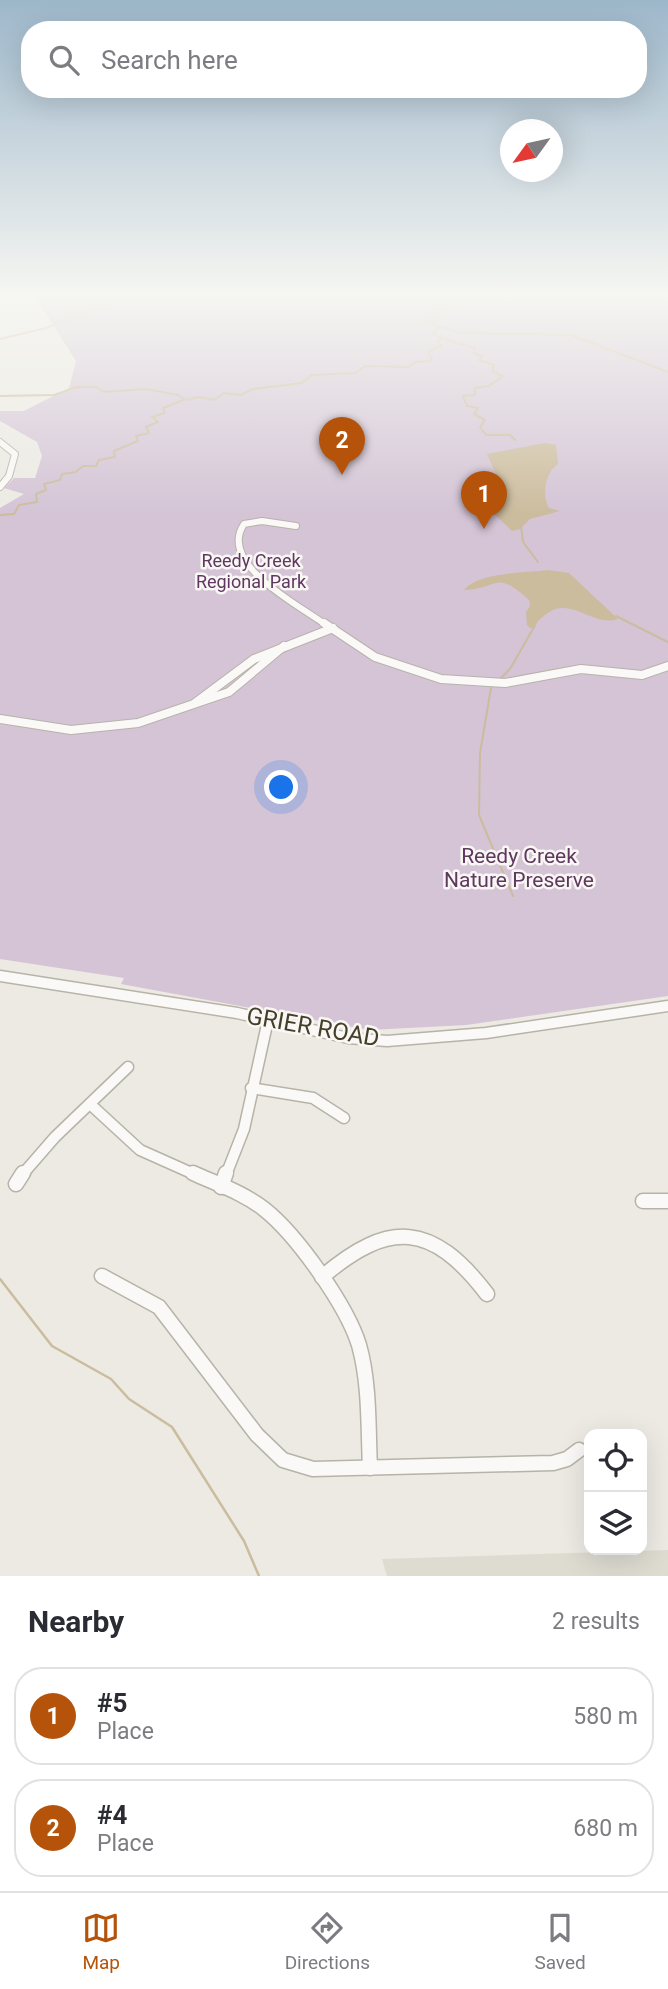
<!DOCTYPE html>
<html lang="en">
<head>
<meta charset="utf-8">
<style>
  :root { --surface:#fff; --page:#f2f2f3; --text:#2b2b33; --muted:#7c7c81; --line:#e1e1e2; --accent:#b45309 }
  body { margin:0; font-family:Roboto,sans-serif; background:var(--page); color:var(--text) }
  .controls { position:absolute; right:21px; bottom:21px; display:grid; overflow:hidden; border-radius:14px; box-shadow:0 7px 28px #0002 }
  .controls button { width:63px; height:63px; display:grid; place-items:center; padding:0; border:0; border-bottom:2px solid var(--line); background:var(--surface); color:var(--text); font:35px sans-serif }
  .compass { position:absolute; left:500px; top:119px; width:63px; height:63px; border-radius:50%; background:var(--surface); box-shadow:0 7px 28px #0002; rotate:237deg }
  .you { position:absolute; left:282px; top:788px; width:24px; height:24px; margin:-18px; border:5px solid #fff; border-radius:50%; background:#1a73e8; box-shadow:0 0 0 10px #1a73e833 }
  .badge { display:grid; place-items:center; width:46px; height:46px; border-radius:50%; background:var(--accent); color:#fff; font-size:23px; font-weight:700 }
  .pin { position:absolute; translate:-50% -58px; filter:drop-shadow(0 2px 4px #0008) }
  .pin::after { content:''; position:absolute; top:37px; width:24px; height:21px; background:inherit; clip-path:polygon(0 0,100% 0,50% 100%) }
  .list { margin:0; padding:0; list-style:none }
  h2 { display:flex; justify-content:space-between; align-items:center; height:91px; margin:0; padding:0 28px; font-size:30px }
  h2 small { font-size:23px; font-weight:400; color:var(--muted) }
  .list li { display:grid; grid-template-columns:46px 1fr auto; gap:21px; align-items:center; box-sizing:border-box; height:98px; margin:0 14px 14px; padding:0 14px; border:2px solid var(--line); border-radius:28px }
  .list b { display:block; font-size:26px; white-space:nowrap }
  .list p { margin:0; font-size:23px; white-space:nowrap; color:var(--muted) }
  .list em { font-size:23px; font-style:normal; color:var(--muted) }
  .icon { flex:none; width:38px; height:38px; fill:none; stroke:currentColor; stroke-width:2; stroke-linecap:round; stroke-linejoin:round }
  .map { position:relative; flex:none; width:668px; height:1576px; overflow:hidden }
  .search { position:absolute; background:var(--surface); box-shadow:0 7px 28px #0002; left:21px; right:21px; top:21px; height:77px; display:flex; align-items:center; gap:18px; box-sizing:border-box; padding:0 24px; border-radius:28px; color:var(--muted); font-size:26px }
  .sheet { height:315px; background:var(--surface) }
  nav { display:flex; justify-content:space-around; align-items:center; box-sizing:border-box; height:98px; border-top:2px solid var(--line); background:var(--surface); font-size:19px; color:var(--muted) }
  nav a { display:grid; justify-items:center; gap:4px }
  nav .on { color:var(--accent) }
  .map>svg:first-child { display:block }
  .built { fill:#dedbd1 }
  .green { fill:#d4c4d6 }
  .water { fill:#ccbc9e }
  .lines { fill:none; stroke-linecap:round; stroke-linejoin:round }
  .stream-far1 { stroke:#ccbc9e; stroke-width:2 }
  .stream { stroke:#ccbc9e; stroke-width:2.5 }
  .minor-far3-casing { stroke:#b7b3a8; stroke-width:8 }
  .minor-far2-casing { stroke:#b7b3a8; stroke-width:10 }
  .minor-far1-casing { stroke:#b7b3a8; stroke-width:13 }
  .minor-casing { stroke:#b7b3a8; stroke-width:17 }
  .minor-far3 { stroke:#faf9f7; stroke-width:6 }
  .minor-far2 { stroke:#faf9f7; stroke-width:8 }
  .minor-far1 { stroke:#faf9f7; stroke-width:10 }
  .minor { stroke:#faf9f7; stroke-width:14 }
  .labels { text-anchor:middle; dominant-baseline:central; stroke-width:5; stroke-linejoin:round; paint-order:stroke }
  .far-park-label { font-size:18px; fill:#5f3761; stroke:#f9f7f3 }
  .park-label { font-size:21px; fill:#5f3761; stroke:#f9f7f3 }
  .near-street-label { font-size:24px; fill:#453f2a; stroke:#f9f7f3 }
</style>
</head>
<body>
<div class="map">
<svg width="668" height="1576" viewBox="0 0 668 1576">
  <rect width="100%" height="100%" fill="#eceae3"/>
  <path class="built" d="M 668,1550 L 668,1576 L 387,1576 L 382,1559 Z"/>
  <path class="green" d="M 34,295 L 668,295 L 668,996 L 466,1025 L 369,1030 L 121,984 L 124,978 L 0,959 L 0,508 L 24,494 L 4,488 L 14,478 L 35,478 L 42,456 L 37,442 L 0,421 L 0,411 L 24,411 L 69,388 L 76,361 Z"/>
  <g class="water">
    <path d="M 545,443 L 556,445 L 558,464 C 546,472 541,494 549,508 L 560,511 L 530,519 L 520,529 L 512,531 L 492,512 L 501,486 L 487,454 Z"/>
    <path d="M 548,570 L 569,573 L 618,619 C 592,628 571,594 545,615 C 540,619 537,621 535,628 L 530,628 L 527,625 L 526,612 L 530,606 L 529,600 C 494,569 502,588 464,590 C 478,572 524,573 548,570 Z"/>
  </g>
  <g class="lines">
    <g class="stream-far1">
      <path d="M 457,295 L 463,299 L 434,310 L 438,316 L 425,322 L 461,333 L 571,335 L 668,372"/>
      <path d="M 0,339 L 46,328 L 133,295"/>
      <path d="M 443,339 L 475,348 L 473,353 L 482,356 L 479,360 L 494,365 L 492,371 L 503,376 L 489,386 L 475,388 L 475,395 L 463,396 L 467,406 L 478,408 L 474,414 L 485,420 L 480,427 L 486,435 L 510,435 L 515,440"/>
      <path d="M 0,396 L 54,395 L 77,387 L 96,387 L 104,392 L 146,389 L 178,395 L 186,400 L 199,397 L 214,400 L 224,393 L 241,395 L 253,389 L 302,383 L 312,375 L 356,373 L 365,366 L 409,367 L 415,362 L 430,361 L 432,358 L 428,352 L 441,346 L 438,342 L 442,338 L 432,334 L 438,328"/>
      <path d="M 0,515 L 14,514 L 19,505 L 37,502 L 36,494 L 46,490 L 44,484 L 60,480 L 62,474 L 76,472 L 83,466 L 96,466 L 99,460 L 115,457 L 114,451 L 138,441 L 136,436 L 149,433 L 146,427 L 158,422 L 152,417 L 165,413 L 163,408 L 183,400"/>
      <path d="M 521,526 L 523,542 L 538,562"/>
      <path d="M 616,616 L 668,642"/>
      <path d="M 500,679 L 510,669 L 534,627"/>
      <path d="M 491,688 L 480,753 L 479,815 L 513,896"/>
    </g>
    <path class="stream" d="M 0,1279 L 52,1346 L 111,1379 L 129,1399 L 172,1427 L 244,1541 L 259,1576"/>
    <g class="minor-far3-casing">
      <g id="minor-far3">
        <path d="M 0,442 L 15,454 L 9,476 L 0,487"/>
        <path d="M 296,526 L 262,521 L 244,524 C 217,564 299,605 326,625"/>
      </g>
    </g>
    <g class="minor-far2-casing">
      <g id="minor-far2">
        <path d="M 324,623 L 375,657 L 441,679 L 505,683 L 581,669 L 642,675 L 668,666"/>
        <path d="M 195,703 L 254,659 L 333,628"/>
        <path d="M 0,719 L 71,730 L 138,723 L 229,692 L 284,646"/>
      </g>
    </g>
    <g class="minor-far1-casing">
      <g id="minor-far1">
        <path d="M 0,976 L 237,1013 L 348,1038 L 387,1041 L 486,1033 L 668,1006"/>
        <path d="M 251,1088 L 313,1098 L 344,1118"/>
        <path d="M 90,1104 L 140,1150 L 196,1175"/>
        <path d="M 22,1175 L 55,1137 L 128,1067"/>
        <path d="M 226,1175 L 244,1129 L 268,1020"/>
      </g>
    </g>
    <g class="minor-casing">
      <g id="minor">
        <path d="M 193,1173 C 217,1184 244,1193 264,1209 C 297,1235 347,1306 359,1345 C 370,1384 368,1428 370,1468"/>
        <path d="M 16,1184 L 23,1173"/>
        <path d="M 221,1187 L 226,1173"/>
        <path d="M 643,1201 L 668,1201"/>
        <path d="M 102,1276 L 159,1307 L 257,1435 L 283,1460 L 313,1469 L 553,1463 L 567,1459 L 579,1450"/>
        <path d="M 322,1277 C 389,1220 432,1222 487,1294"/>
      </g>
    </g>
    <use href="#minor-far3" class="minor-far3"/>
    <use href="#minor-far2" class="minor-far2"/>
    <use href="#minor-far1" class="minor-far1"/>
    <use href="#minor" class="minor"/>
  </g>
  <linearGradient id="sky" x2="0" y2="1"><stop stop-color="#9db7ca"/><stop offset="0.57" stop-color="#f6f6f2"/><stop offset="1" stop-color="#f6f6f2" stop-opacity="0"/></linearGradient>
  <rect width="668" height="515" fill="url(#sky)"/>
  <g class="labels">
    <g class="far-park-label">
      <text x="251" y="560">Reedy Creek<tspan x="251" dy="21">Regional Park</tspan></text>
    </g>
    <g class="park-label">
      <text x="519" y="856">Reedy Creek<tspan x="519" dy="24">Nature Preserve</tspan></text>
    </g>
    <g class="near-street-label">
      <text transform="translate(313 1027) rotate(10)">GRIER ROAD</text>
    </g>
  </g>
</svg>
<div class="controls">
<button><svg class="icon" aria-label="locate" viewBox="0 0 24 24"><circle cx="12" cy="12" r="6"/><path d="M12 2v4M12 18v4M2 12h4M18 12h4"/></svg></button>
<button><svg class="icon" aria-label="layers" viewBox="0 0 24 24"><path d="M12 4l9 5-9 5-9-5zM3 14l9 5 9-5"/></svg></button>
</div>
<svg class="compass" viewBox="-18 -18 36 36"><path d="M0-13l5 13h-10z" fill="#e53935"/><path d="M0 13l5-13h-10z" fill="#7c7c81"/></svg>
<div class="you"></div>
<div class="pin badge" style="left:484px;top:529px">1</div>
<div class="pin badge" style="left:342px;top:475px">2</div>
<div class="search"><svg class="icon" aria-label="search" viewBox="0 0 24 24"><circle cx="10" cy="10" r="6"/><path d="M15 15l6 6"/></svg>Search here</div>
</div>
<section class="sheet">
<h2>Nearby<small>2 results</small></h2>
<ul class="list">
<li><span class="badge">1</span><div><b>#5</b><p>Place</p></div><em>580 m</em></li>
<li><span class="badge">2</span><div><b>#4</b><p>Place</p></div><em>680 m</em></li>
</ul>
</section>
<nav>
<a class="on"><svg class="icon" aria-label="map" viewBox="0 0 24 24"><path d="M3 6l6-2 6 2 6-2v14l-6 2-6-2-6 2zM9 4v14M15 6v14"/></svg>Map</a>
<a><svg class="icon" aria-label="directions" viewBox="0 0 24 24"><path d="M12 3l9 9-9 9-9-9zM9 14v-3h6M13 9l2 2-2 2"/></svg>Directions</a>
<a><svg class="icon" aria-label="saved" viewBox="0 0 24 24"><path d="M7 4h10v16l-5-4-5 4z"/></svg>Saved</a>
</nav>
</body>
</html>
